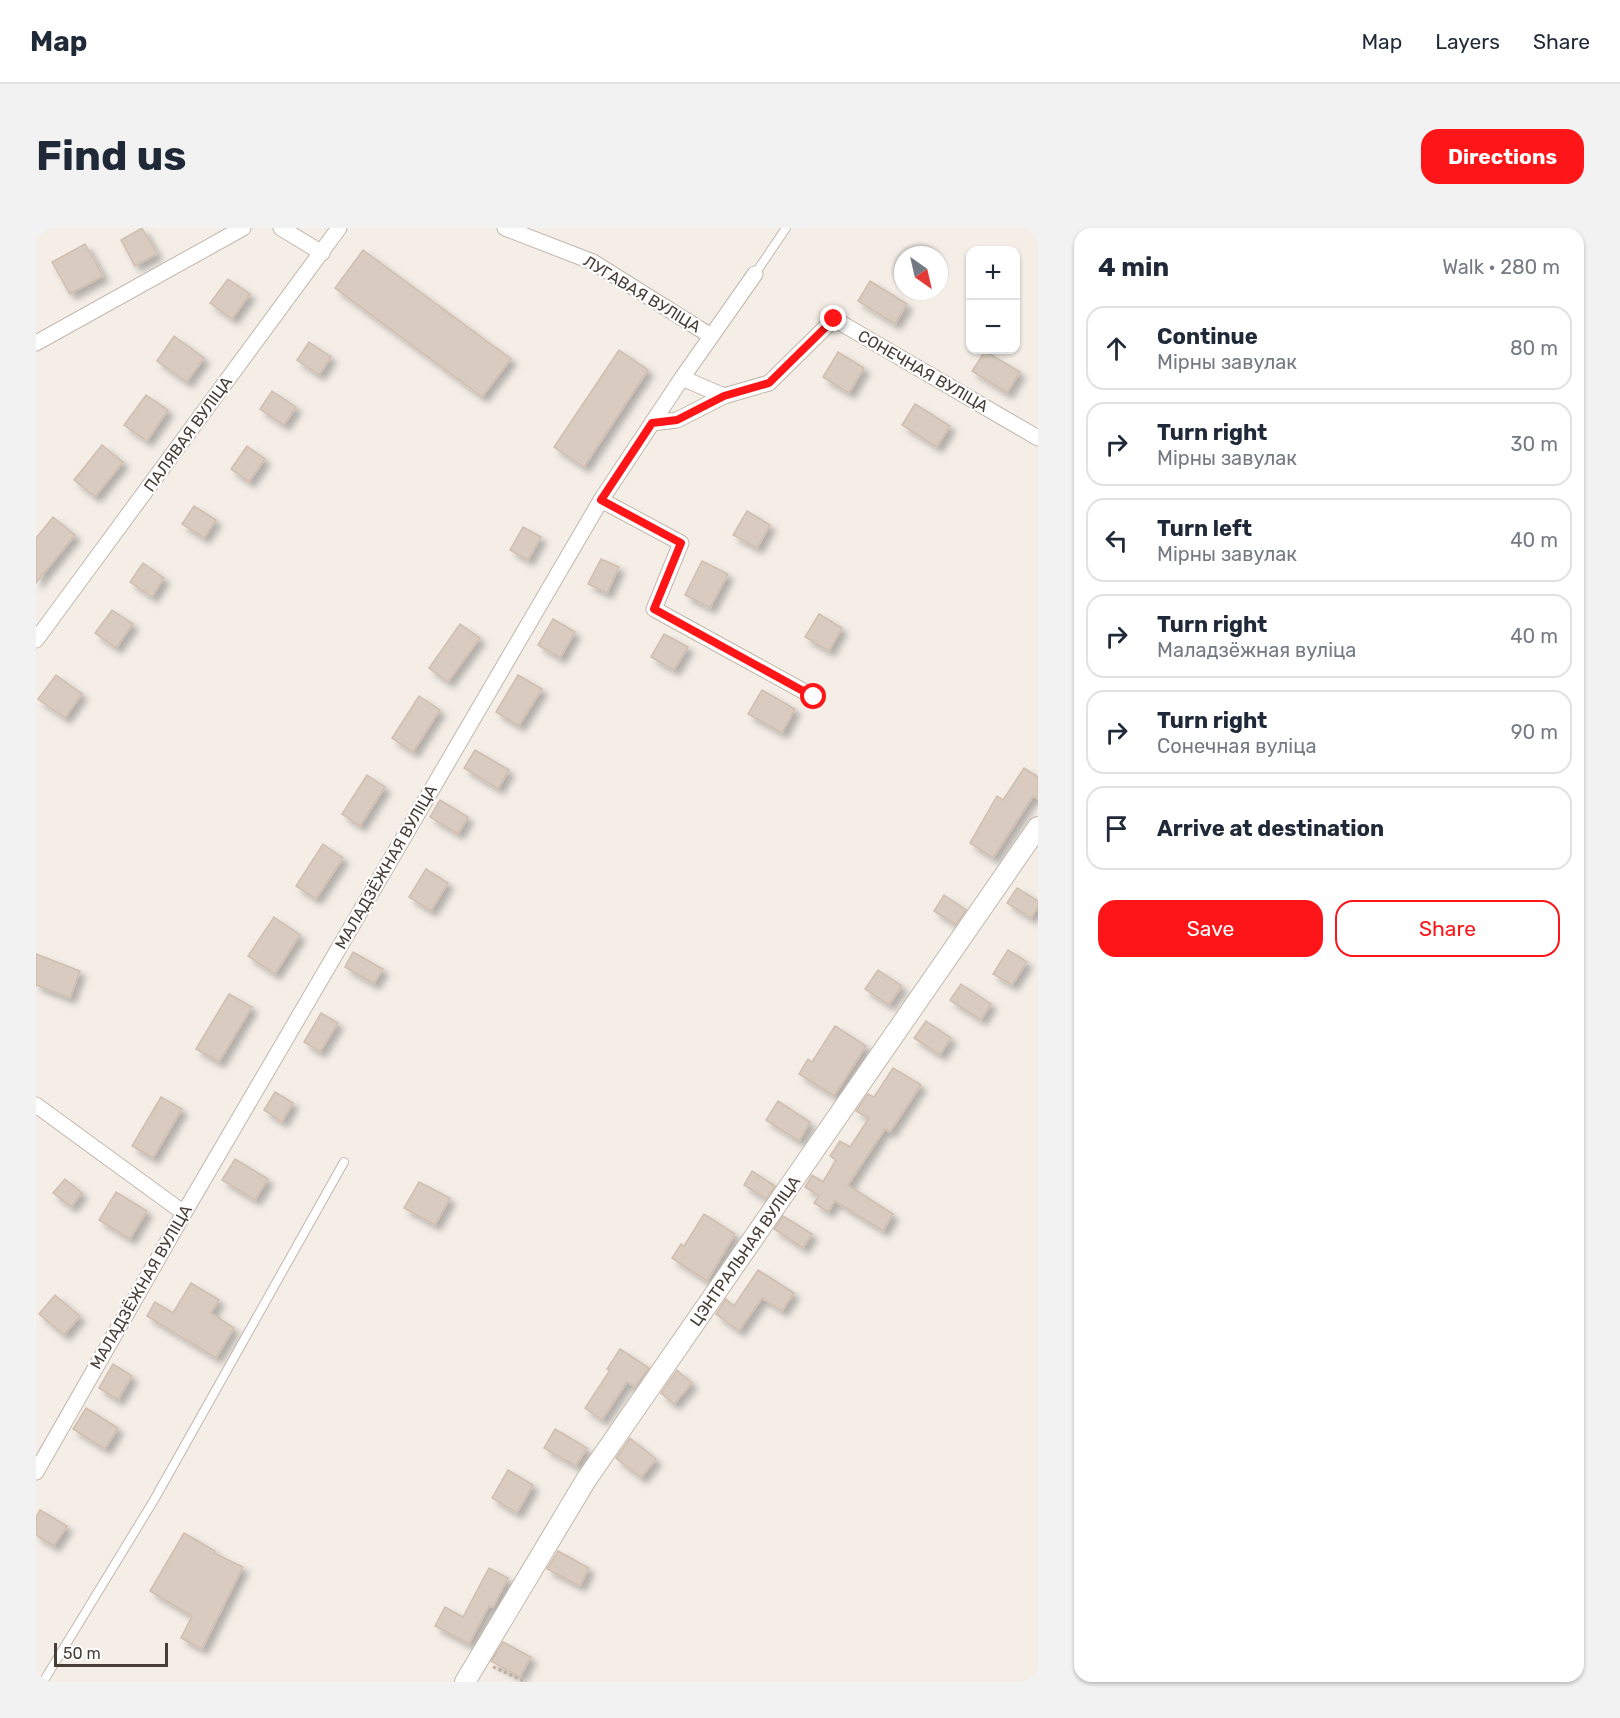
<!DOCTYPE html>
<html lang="en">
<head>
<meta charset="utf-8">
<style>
  :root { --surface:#fff; --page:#f2f2f3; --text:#1f2937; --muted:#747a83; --line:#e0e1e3; --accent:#fd1518 }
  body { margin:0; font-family:Rubik,sans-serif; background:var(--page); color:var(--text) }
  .controls { position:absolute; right:18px; top:18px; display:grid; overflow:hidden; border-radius:12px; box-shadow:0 2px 4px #0004 }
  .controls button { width:54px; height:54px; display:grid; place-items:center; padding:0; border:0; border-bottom:2px solid var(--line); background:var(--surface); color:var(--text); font:30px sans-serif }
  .compass { position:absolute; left:858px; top:18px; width:54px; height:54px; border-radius:50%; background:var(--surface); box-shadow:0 2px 4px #0004; rotate:146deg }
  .scale { position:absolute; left:18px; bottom:15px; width:114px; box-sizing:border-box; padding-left:6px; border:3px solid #473e36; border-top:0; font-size:16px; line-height:21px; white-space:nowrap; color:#473e36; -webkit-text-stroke:4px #fff; paint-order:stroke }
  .stop { position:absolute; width:18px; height:18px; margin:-14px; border:4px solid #fd1518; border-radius:50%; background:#fff }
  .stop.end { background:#fd1518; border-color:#fff; box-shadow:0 2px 6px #0008 }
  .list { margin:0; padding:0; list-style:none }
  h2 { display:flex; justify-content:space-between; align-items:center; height:78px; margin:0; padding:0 24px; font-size:26px }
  h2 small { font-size:20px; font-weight:400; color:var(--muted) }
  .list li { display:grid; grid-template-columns:39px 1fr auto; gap:18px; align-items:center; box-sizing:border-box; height:84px; margin:0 12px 12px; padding:0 12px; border:2px solid var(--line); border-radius:18px }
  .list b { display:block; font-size:22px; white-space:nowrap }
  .list p { margin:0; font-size:20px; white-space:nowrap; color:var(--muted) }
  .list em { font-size:20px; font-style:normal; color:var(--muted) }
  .actions { display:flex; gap:12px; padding:18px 24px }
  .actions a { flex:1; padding:14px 0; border:2px solid var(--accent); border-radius:18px; text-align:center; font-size:21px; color:var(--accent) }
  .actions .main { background:var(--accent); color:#fff }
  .icon { flex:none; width:33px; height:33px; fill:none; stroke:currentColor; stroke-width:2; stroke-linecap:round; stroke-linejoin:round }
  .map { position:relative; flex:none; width:1002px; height:1454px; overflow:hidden; border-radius:18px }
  header { display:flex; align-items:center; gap:36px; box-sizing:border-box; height:84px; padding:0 30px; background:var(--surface); border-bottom:2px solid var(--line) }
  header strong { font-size:28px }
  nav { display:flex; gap:33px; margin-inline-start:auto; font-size:21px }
  .intro { display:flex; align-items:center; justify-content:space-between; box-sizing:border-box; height:144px; padding:0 36px }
  h1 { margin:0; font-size:42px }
  .button { padding:15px 27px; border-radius:18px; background:var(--accent); color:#fff; font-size:21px; font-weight:700 }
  main { display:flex; gap:36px; padding:0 36px }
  aside { flex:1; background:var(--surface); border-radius:18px; box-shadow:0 2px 4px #0004 }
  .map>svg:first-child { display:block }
  .building { fill:#d9cbbf; stroke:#d0beaf; stroke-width:1.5; filter:url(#shadow) }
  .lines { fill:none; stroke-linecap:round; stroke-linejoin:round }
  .service-casing { stroke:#c2b7ac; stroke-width:10 }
  .minor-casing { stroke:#c2b7ac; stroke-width:17 }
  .tertiary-casing { stroke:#c2b7ac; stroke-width:22 }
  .path { stroke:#c1ad9a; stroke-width:3; stroke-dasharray:3 3; stroke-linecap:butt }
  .service { stroke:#fff; stroke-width:8 }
  .minor { stroke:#fff; stroke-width:15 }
  .tertiary { stroke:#fff; stroke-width:20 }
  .route { stroke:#fd1518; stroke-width:8 }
  .labels { text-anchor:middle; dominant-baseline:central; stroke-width:4.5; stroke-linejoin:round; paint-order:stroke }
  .street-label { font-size:16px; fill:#473e36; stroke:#fff }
</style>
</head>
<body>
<header>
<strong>Map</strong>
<nav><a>Map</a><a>Layers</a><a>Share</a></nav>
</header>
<div class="intro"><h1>Find us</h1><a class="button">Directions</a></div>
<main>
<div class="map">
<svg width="1002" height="1454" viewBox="0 0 1002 1454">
  <defs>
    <filter id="shadow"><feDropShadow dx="5.5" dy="5.5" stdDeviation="3" flood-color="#0004"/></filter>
  </defs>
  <rect width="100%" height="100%" fill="#f4eee7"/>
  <g class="building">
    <path d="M 106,0 L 121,26 L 99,38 L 85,12 Z"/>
    <path d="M 49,16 L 67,48 L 34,66 L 16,34 Z"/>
    <path d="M 327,22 L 475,131 L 446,169 L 299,60 Z"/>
    <path d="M 192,51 L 214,66 L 196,91 L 174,75 Z"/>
    <path d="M 834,53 L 871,76 L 859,96 L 822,73 Z"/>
    <path d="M 138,108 L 168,130 L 151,154 L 121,133 Z"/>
    <path d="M 273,114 L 295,129 L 283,147 L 261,132 Z"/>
    <path d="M 583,122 L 612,142 L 548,239 L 518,219 Z"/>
    <path d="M 949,123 L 984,144 L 971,165 L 936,143 Z"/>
    <path d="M 802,124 L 828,140 L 813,165 L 787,149 Z"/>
    <path d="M 236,163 L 260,179 L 248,197 L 224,181 Z"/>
    <path d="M 110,167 L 132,182 L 111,213 L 88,197 Z"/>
    <path d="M 879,176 L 914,198 L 901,219 L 866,197 Z"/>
    <path d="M 66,217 L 87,234 L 59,269 L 38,252 Z"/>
    <path d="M 211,218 L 229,231 L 213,254 L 195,241 Z"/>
    <path d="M 158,278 L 180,292 L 168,310 L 146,296 Z"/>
    <path d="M 711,283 L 734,297 L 721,320 L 697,307 Z"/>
    <path d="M 17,289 L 39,307 L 0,355 L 0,310 Z"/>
    <path d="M 487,299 L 505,309 L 492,332 L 474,322 Z"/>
    <path d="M 565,331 L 583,339 L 571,365 L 552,356 Z"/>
    <path d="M 666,333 L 692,346 L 674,380 L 649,367 Z"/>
    <path d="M 107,335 L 128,350 L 116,369 L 94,354 Z"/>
    <path d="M 76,382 L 97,396 L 80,420 L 59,405 Z"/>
    <path d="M 783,386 L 806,400 L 793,423 L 769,409 Z"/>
    <path d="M 517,391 L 539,404 L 524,430 L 502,417 Z"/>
    <path d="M 424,396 L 444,410 L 412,454 L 393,440 Z"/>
    <path d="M 628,406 L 652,419 L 638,442 L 615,429 Z"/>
    <path d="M 20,447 L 46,466 L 29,490 L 2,471 Z"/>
    <path d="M 482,447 L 506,461 L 483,498 L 460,484 Z"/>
    <path d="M 726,462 L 759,481 L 746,505 L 712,486 Z"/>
    <path d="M 383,468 L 404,482 L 377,524 L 356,510 Z"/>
    <path d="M 439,522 L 473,542 L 462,561 L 428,540 Z"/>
    <path d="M 988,540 L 1002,549 L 1002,571 L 997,568 L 957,630 L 934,615 L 961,568 L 967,572 Z"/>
    <path d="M 331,547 L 349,559 L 324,598 L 306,586 Z"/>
    <path d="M 404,572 L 432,589 L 422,606 L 394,589 Z"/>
    <path d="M 287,616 L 307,630 L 280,671 L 260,658 Z"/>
    <path d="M 390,641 L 412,655 L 395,683 L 373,669 Z"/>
    <path d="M 981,660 L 1002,673 L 1002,679 L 995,690 L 971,675 Z"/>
    <path d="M 908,667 L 930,682 L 920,697 L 898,683 Z"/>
    <path d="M 238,689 L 264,707 L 239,746 L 212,728 Z"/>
    <path d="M 972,722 L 991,734 L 976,757 L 957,746 Z"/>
    <path d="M 317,724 L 347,741 L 338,756 L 309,739 Z"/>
    <path d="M 0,726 L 44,743 L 34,770 L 0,757 Z"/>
    <path d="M 842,742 L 866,758 L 853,777 L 829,761 Z"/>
    <path d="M 925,756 L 955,776 L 945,792 L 914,772 Z"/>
    <path d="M 193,766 L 216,779 L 183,834 L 160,821 Z"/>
    <path d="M 285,785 L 302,795 L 284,824 L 268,814 Z"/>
    <path d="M 890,793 L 915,810 L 904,827 L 878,810 Z"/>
    <path d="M 799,798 L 830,818 L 798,868 L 763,846 L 772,831 L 776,834 Z"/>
    <path d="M 857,840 L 885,857 L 854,904 L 849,901 L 812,957 L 857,986 L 847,1003 L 799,973 L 792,984 L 778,975 L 783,968 L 769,959 L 776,947 L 787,954 L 800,932 L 794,928 L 804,913 L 814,919 L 833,890 L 820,883 L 832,866 L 838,869 Z"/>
    <path d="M 239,864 L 257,875 L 246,894 L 228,882 Z"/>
    <path d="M 125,869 L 146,881 L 117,930 L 96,918 Z"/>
    <path d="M 742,873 L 774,894 L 763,913 L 730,892 Z"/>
    <path d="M 199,931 L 232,951 L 219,972 L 186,952 Z"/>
    <path d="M 716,943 L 739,958 L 730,971 L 708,957 Z"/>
    <path d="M 29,951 L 46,965 L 35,979 L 17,965 Z"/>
    <path d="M 383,954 L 414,970 L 399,997 L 368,980 Z"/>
    <path d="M 80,964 L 111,983 L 94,1011 L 63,992 Z"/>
    <path d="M 668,986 L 699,1006 L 671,1053 L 636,1030 L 645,1016 L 648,1018 Z"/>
    <path d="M 747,988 L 776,1006 L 767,1020 L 738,1001 Z"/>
    <path d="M 722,1042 L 758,1065 L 746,1083 L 726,1070 L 703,1103 L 680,1086 L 690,1071 L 698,1078 Z"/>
    <path d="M 155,1055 L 183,1072 L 175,1085 L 198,1100 L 180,1130 L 111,1088 L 119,1074 L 137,1085 Z"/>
    <path d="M 19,1067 L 44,1088 L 28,1107 L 3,1086 Z"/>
    <path d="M 584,1121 L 613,1140 L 599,1159 L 591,1154 L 566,1192 L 549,1180 L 574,1142 L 571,1141 Z"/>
    <path d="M 77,1136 L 96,1148 L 82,1172 L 63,1160 Z"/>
    <path d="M 641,1142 L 656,1155 L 638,1176 L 625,1165 Z"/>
    <path d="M 50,1180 L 82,1200 L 69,1221 L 37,1201 Z"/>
    <path d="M 519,1201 L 551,1220 L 540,1238 L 508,1220 Z"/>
    <path d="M 594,1210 L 620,1231 L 605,1250 L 580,1230 Z"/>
    <path d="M 472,1242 L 497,1257 L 481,1285 L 456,1270 Z"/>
    <path d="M 4,1282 L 31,1298 L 18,1318 L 0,1307 L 0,1289 Z"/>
    <path d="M 148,1305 L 179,1323 L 178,1325 L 207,1339 L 166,1421 L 145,1410 L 156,1388 L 114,1363 Z"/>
    <path d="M 522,1323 L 553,1340 L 544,1358 L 511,1341 Z"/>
    <path d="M 453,1340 L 472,1350 L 457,1379 L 453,1378 L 433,1416 L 399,1398 L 409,1379 L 427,1389 Z"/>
    <path d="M 467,1414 L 495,1429 L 484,1449 L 455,1433 Z"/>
  </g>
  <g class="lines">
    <g class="service-casing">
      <g id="service">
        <path d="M 719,46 L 750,0"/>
        <path d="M 7,1454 L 118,1272 L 308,934"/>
      </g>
    </g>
    <g class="minor-casing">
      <g id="minor">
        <path d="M 245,0 L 286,25"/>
        <path d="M 469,0 L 557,34 L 675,108"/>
        <path d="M 0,115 L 207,0"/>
        <path d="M 646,150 L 688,168 L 733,155 L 798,91 L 1002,210"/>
        <path d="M 616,195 L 641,192 L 688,168"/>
        <path d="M 565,272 L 645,315 L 618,381 L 778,469"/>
        <path d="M 0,412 L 303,0"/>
        <path d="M 0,877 L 148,985"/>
        <path d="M 0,1244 L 148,985 L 565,272 L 646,150 L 719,46"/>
      </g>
    </g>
    <g class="tertiary-casing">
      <path id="tertiary" d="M 429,1454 L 550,1252 L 1002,599"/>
    </g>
    <path class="path" d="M 457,1439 L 490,1454"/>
    <use href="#service" class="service"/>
    <use href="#minor" class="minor"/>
    <use href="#tertiary" class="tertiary"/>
  </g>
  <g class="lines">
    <path class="route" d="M 778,469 L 618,381 L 645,315 L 565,272 L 616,195 L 641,192 L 688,168 L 733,155 L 798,91"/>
  </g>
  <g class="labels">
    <g class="street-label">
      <text transform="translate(606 66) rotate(31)">ЛУГАВАЯ ВУЛІЦА</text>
      <text transform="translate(887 143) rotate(30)">СОНЕЧНАЯ ВУЛІЦА</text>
      <text transform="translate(152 206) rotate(-54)">ПАЛЯВАЯ ВУЛІЦА</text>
      <text transform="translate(350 639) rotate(-60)">МАЛАДЗЁЖНАЯ ВУЛІЦА</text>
      <text transform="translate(709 1023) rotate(-55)">ЦЭНТРАЛЬНАЯ ВУЛІЦА</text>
      <text transform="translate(105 1059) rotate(-60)">МАЛАДЗЁЖНАЯ ВУЛІЦА</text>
    </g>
  </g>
</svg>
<div class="controls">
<button>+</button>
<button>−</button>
</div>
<svg class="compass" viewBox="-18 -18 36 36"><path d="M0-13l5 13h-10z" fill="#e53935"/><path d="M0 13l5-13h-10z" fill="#747a83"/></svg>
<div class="scale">50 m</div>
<div class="stop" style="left:778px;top:469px"></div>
<div class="stop end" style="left:798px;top:91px"></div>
</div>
<aside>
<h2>4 min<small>Walk · 280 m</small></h2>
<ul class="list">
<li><svg class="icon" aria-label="ahead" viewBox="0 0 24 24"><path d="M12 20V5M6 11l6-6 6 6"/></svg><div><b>Continue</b><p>Мірны завулак</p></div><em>80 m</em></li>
<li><svg class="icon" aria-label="right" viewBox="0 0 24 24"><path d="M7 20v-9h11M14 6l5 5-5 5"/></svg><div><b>Turn right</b><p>Мірны завулак</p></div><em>30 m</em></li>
<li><svg class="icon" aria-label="left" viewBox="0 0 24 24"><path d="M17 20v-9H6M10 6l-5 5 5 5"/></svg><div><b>Turn left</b><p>Мірны завулак</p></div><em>40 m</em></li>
<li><svg class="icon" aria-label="right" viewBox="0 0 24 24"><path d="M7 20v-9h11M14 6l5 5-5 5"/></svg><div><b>Turn right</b><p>Маладзёжная вуліца</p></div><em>40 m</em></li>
<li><svg class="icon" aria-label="right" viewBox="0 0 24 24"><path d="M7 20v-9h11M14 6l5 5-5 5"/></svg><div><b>Turn right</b><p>Сонечная вуліца</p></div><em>90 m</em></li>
<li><svg class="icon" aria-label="arrive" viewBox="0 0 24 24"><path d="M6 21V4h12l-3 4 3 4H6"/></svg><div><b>Arrive at destination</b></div></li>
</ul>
<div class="actions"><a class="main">Save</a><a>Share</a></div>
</aside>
</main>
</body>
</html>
